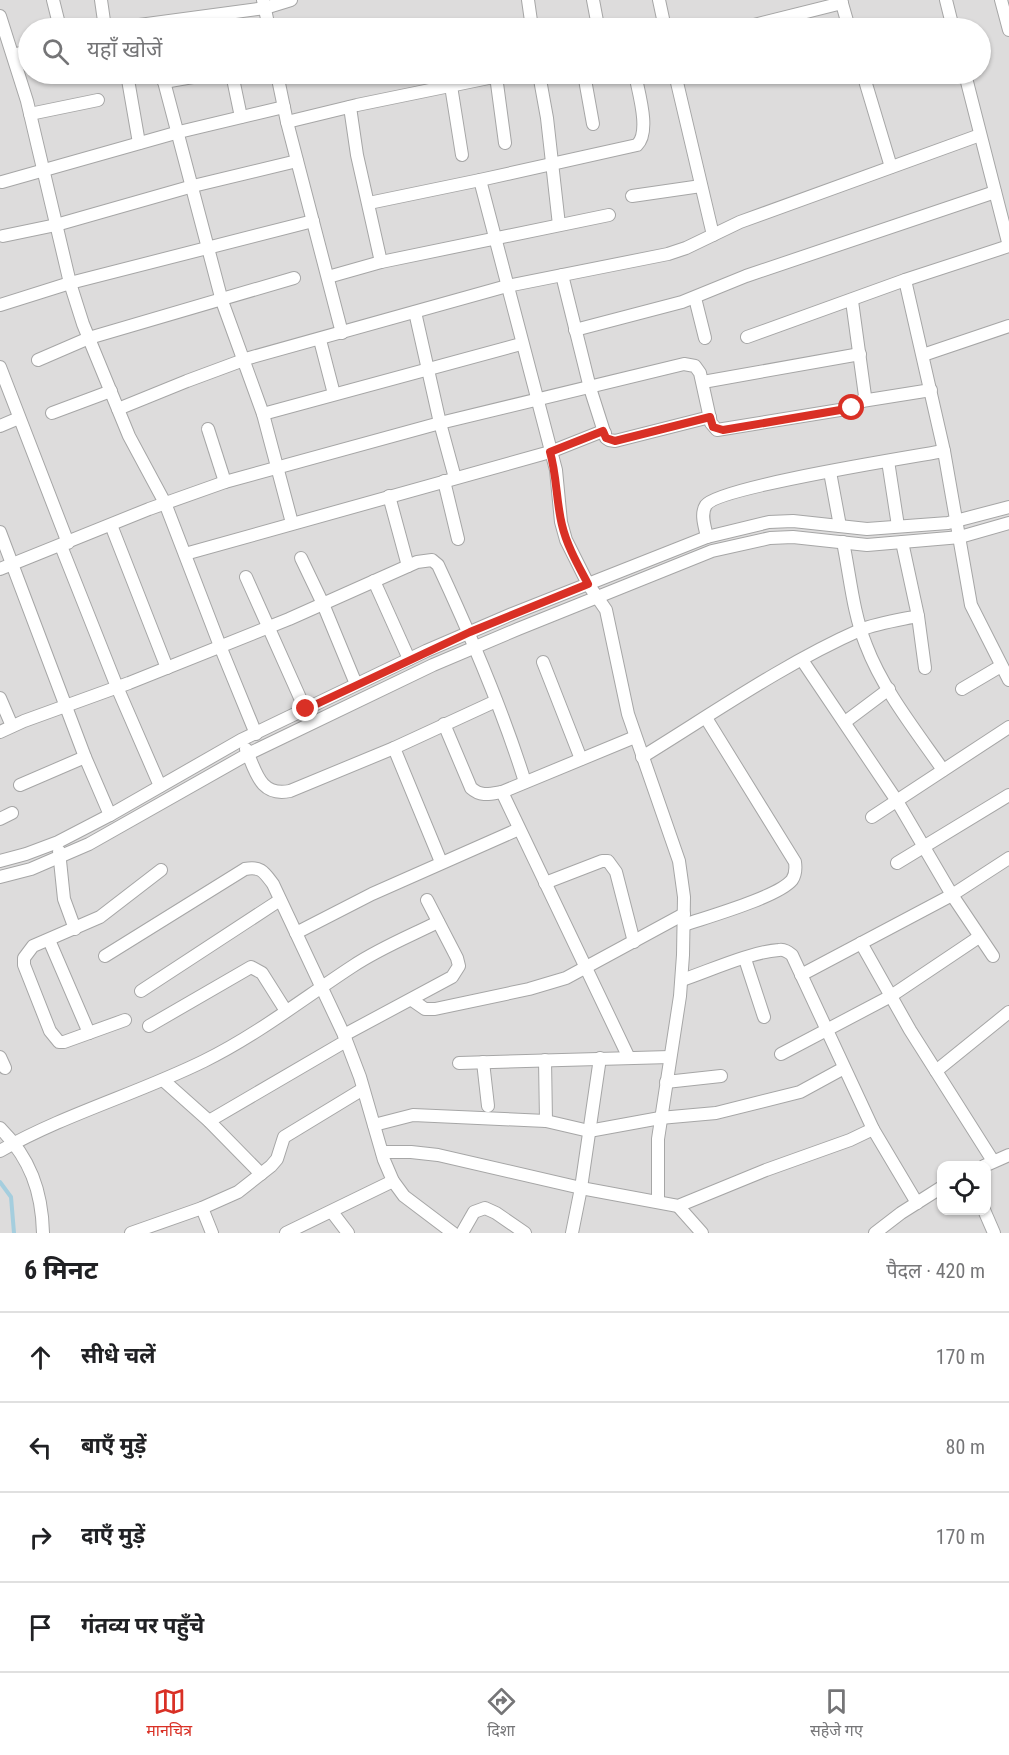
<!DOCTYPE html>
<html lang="hi">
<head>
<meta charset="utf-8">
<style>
  :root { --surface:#fff; --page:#f6f6f6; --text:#202124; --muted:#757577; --line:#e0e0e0; --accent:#d93025 }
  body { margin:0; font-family:"Roboto Condensed","Noto Sans Devanagari",sans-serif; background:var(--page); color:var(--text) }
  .controls { position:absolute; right:18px; bottom:18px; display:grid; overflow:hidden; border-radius:12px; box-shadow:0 2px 4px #0004 }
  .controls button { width:54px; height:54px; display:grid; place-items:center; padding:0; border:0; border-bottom:2px solid var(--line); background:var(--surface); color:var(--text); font:30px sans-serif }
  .stop { position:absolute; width:18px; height:18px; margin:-14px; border:4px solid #d93025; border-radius:50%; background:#fff }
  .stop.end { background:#d93025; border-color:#fff; box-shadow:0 2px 6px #0008 }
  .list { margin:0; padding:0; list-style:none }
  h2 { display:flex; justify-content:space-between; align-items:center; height:78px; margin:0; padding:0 24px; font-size:26px }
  h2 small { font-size:20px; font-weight:400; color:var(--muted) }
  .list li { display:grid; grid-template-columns:39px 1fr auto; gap:18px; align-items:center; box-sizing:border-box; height:90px; padding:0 24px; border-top:2px solid var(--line) }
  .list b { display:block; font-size:22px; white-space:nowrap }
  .list em { font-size:20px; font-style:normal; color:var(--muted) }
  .icon { flex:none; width:33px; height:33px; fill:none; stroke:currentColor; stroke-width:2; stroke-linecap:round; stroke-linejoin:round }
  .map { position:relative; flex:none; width:1009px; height:1233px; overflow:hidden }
  .search { position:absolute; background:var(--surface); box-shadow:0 2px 4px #0004; left:18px; right:18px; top:18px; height:66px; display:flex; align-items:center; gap:15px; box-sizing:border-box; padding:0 21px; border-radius:33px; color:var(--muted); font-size:22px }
  .sheet { height:438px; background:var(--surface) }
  nav { display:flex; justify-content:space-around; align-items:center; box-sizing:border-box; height:84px; border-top:2px solid var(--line); background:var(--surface); font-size:16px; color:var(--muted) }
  nav a { display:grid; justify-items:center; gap:3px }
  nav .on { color:var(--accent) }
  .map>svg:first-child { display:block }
  .residential { fill:#dddcdc; fill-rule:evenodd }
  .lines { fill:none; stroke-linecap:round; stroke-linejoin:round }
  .stream { stroke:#a5cede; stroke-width:4 }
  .minor-casing { stroke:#a6a6a6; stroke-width:14 }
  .minor { stroke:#fff; stroke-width:12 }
  .route { stroke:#d93025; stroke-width:8 }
</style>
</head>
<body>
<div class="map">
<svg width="1009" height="1233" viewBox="0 0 1009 1233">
  <rect width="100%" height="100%" fill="#f0ede5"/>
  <path class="residential" d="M 0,0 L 1009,0 L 1009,1233 L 0,1233 ZM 28,28 L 980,28 L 980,74 L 28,74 ZM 942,1166 L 986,1166 L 986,1210 L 942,1210 Z"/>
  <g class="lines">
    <path class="stream" d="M 0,1182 L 11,1197 L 14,1233"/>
    <g class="minor-casing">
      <g id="minor">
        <path d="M 53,0 L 60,28"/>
        <path d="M 101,0 L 105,28"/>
        <path d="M 263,0 L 269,28"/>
        <path d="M 528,0 L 532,28"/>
        <path d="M 593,0 L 597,21"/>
        <path d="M 659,0 L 665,28"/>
        <path d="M 841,0 L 849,28"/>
        <path d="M 946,0 L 953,28"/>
        <path d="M 1001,0 L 1009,30"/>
        <path d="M 0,16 L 27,101 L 70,283 L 83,324 L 129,436 L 165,503 L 220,646 L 256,734"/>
        <path d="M 117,28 L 265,8 L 291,0"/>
        <path d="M 742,28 L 842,3"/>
        <path d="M 13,55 L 28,51"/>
        <path d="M 127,74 L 139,143"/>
        <path d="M 162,74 L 222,301 L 263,414 L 292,523"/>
        <path d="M 232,74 L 241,117"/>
        <path d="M 277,74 L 287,122 L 342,333"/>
        <path d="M 539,74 L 547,118 L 559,225"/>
        <path d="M 584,74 L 593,124"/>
        <path d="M 675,74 L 713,235"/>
        <path d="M 863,74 L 891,167"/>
        <path d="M 965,74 L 1009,246"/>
        <path d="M 496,76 L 505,143"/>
        <path d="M 164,82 L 210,74"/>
        <path d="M 451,86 L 462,155"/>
        <path d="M 350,107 L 357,155 L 381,262"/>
        <path d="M 30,114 L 98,100"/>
        <path d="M 287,122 L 357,105 L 508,74"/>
        <path d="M 480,180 L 556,470 L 561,522 L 566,540 L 588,584 L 606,610 L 628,714 L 679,861 L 684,897 L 683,955 L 680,996 L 658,1139 L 658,1202"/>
        <path d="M 2,182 L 179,132 L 284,107"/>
        <path d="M 632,196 L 701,186"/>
        <path d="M 369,203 L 480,180 L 637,145 C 651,132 638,91 635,74"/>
        <path d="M 3,236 L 56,225 L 193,186 L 297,161"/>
        <path d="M 562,275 L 590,388 L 606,438 L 609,440 L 615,441 L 710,417"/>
        <path d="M 328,277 L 381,262 L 609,215"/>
        <path d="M 905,280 L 944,451 L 971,605 L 1009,680"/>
        <path d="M 695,298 L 705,338"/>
        <path d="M 0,305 L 70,283 L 313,221"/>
        <path d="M 415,312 L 440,423 L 455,478"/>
        <path d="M 575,330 L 682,302 L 746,276 L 995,192"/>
        <path d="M 747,337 L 905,280 L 1009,246"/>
        <path d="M 320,340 L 334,394"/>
        <path d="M 923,355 L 1009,326"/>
        <path d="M 38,360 L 89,338 L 294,278"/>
        <path d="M 0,367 L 68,543"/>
        <path d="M 703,382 L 860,354"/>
        <path d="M 862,401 L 931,390"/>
        <path d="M 118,409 L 187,381 L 249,358 L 507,286 L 668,254 L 686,248 L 740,222 L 980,135"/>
        <path d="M 52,413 L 111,391"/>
        <path d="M 263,414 L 521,344"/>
        <path d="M 0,426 L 19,418"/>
        <path d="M 208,429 L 225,482"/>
        <path d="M 888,461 L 898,526"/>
        <path d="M 830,472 L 840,526"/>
        <path d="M 444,481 L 458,539"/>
        <path d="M 389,496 L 408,566"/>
        <path d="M 111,525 L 167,668"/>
        <path d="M 0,532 L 85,757 L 110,815"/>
        <path d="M 707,537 C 705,527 700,514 706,505 C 719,487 911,457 944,451"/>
        <path d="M 843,542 C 850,576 853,613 866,645 C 883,690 916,731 943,770"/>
        <path d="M 902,542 L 918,616 L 925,668"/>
        <path d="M 61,546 L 117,687 L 160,786"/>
        <path d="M 185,554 L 550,452 L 603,431 L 605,433"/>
        <path d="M 301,558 L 323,604 L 356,684"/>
        <path d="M 0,569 L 149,509 L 225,482 L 440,423 L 684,364 L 695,366 L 700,373 L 711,423 L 717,430 L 852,408 L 862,401 L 865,396 L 852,301"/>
        <path d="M 246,577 L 305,709"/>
        <path d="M 374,581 L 409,659"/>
        <path d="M 802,660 L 897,801 L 952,895 L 993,956"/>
        <path d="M 543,662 L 581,759"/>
        <path d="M 962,689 L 1001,666"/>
        <path d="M 0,698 L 12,726"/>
        <path d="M 845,722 L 889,689"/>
        <path d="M 444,724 L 471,788 C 481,797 490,794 502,792 L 635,737"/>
        <path d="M 0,732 L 24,721 L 129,683 L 289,619 L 417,562 L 432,560 L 438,565 C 471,636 502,708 525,782"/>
        <path d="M 394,748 L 441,862"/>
        <path d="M 246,749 C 256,772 260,797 290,791 L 394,748 L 496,701"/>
        <path d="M 642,757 C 712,714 785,663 860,630 C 878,623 899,620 918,616"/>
        <path d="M 20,785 L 85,757"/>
        <path d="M 502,792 L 629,1058"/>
        <path d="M 872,817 L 1009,727"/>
        <path d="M 0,819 L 12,813"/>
        <path d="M 59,851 L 64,899 L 75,929"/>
        <path d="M 0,861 L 26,854 L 58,842 L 110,815 L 241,740 L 426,651 L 512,614 L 707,537 L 769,522 L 793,521 L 867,529 L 948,523 L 1009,507"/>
        <path d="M 897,863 L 1009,795"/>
        <path d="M 0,877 L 31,869 L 89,844 L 248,754 L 433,665 L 518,629 L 712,551 L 770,538 L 793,537 L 867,545 L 949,538 L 960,537 L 1009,523"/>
        <path d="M 545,883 L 602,861 L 608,861 L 616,872 L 634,942"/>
        <path d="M 684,925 C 707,917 778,897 792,880 C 796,874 796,869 795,862 L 706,718"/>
        <path d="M 296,933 L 372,894 L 519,829"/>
        <path d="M 49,940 L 89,1033"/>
        <path d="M 861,943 L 910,1030 L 993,1161"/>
        <path d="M 105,956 L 245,869 C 261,866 264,872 273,884 L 344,1035 L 360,1077 L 384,1160 L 393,1181 L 404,1196 L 453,1233"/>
        <path d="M 745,959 L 764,1017"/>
        <path d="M 801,975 L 952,895 L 1009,858"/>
        <path d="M 682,980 C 709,971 750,952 779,950 C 784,949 788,952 792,955 L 873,1129 L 917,1203"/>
        <path d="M 141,991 L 280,900"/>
        <path d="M 412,1000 L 425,1009 L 435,1009 L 529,989 L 566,978 L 684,914"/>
        <path d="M 125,1020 L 64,1042 L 59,1042 L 50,1031 L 24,965 L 24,958 L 33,946 L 100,917 L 161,870"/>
        <path d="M 149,1026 L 251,967 L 262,973 L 286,1011"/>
        <path d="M 344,1035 L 452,977 L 459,966 L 457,958 L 427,900"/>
        <path d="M 781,1054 L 891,996 L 979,937"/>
        <path d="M 0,1057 L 5,1068"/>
        <path d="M 545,1060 L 546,1121"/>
        <path d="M 483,1062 L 488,1106"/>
        <path d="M 459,1063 L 670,1057"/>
        <path d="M 936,1071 L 1009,1012"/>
        <path d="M 163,1080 L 209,1121 L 261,1174"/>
        <path d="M 666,1082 L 721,1076"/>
        <path d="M 209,1121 L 346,1041"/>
        <path d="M 374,1125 L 413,1115 L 546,1121 L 589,1131 L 660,1118 L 716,1113 L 800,1092 L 844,1068"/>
        <path d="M 0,1128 C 30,1158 42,1191 43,1233"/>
        <path d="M 0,1151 C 65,1114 137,1094 204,1061 C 257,1035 304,998 353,966 C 380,948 410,936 438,922"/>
        <path d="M 382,1152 L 411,1152 L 438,1155 L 581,1188 L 678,1206 L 766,1170 L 850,1140 L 873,1129"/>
        <path d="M 984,1166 L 1009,1155"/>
        <path d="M 678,1206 L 702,1233"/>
        <path d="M 202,1208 L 212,1233"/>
        <path d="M 984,1210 L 994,1233"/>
        <path d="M 332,1212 L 348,1233"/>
        <path d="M 131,1233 L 202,1208 L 238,1192 L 271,1166 L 277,1159 L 284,1137 L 363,1089"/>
        <path d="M 286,1233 L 393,1181"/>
        <path d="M 462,1233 L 474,1212 L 485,1208 L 496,1213 L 525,1233"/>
        <path d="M 572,1233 L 581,1188 L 600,1058"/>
        <path d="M 875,1233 L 901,1213 L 942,1187"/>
      </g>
    </g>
    <use href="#minor" class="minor"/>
  </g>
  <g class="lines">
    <path class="route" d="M 306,709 L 470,632 L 588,584 C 578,565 567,546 562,525 C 556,501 557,476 550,452 L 603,431 L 606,438 L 615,441 L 710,417 L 713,427 L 723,430 L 852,408"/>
  </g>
</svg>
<div class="controls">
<button><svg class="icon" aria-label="locate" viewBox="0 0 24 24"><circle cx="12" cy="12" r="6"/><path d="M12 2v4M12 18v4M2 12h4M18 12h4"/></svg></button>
</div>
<div class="stop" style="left:852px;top:408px"></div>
<div class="stop end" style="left:306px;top:709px"></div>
<div class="search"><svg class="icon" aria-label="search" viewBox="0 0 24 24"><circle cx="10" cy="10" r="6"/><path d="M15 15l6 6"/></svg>यहाँ खोजें</div>
</div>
<section class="sheet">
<h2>6 मिनट<small>पैदल · 420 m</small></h2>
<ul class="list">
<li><svg class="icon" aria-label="ahead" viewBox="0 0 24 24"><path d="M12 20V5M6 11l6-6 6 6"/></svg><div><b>सीधे चलें</b></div><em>170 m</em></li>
<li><svg class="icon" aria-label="left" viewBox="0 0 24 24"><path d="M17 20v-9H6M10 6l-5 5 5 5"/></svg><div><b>बाएँ मुड़ें</b></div><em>80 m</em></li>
<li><svg class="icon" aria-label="right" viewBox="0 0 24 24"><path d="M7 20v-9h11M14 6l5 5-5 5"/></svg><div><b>दाएँ मुड़ें</b></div><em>170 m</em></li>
<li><svg class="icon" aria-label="arrive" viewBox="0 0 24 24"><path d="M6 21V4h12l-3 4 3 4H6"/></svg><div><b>गंतव्य पर पहुँचे</b></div></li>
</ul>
</section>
<nav>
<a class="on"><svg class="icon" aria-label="map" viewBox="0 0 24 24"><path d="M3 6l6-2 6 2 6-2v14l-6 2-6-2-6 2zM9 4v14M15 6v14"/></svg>मानचित्र</a>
<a><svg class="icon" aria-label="directions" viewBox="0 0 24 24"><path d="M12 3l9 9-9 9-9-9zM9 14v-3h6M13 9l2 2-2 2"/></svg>दिशा</a>
<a><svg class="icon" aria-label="saved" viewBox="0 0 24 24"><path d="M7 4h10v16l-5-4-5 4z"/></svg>सहेजे गए</a>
</nav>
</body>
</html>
